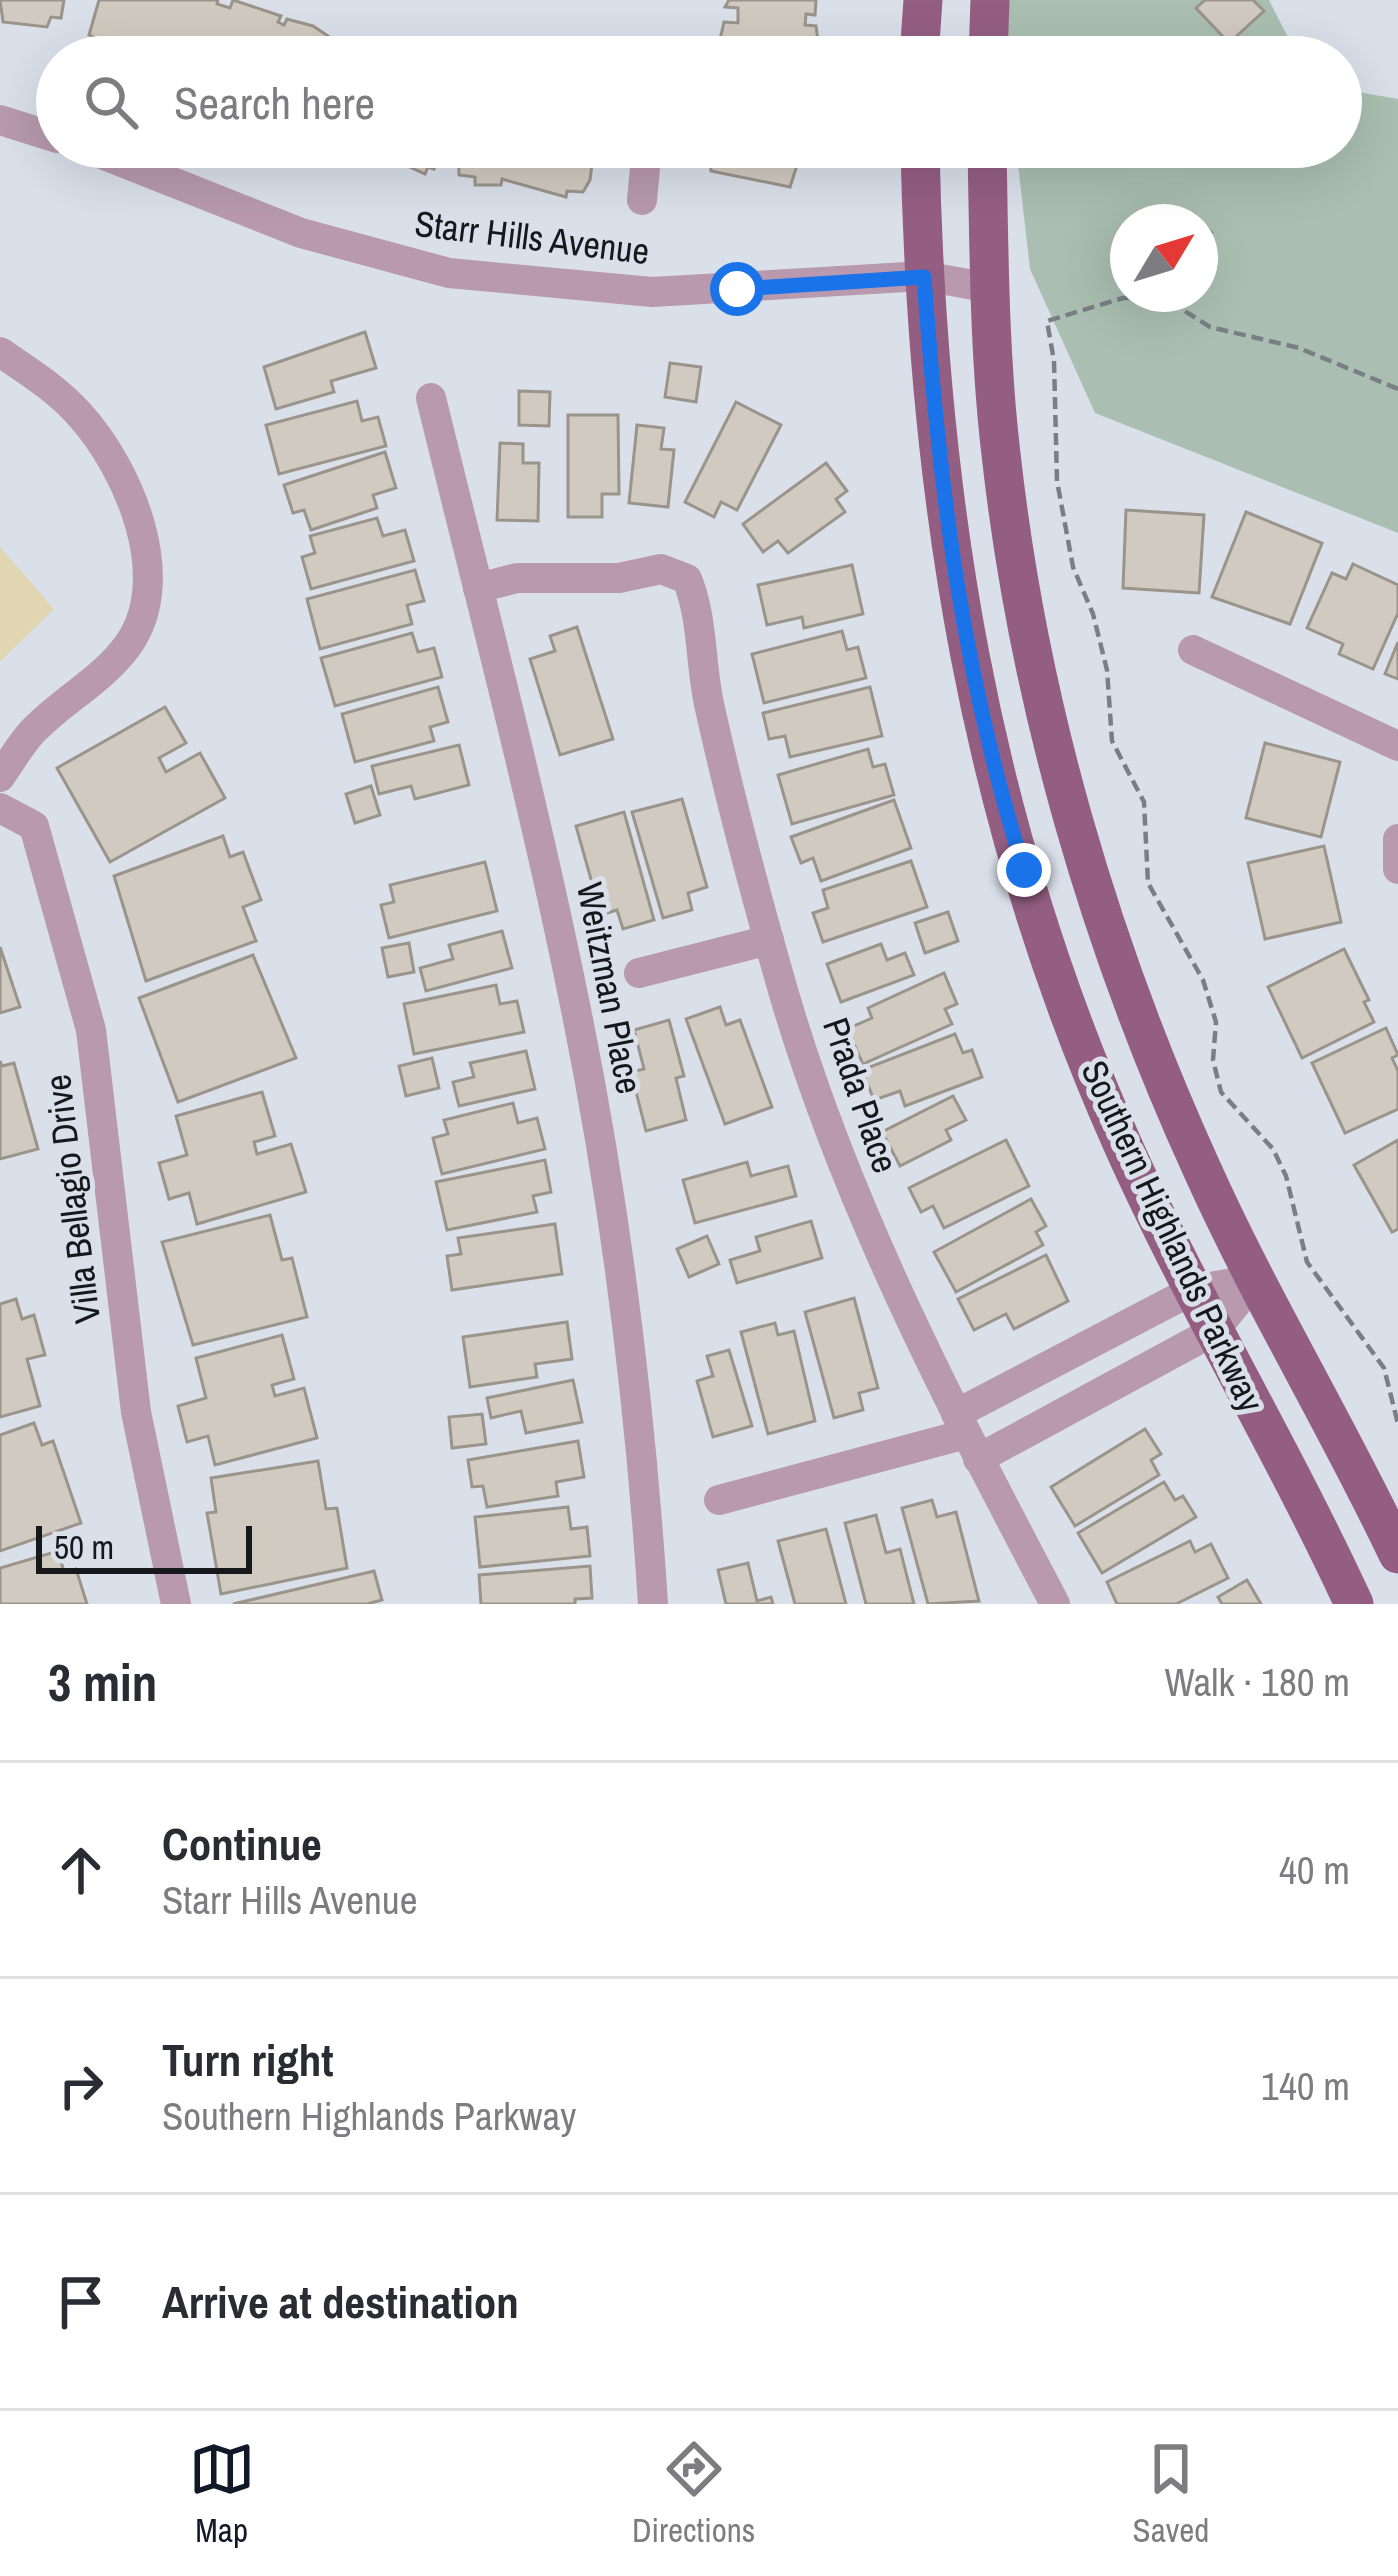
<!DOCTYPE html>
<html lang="en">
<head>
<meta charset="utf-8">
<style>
  :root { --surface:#fff; --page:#f2f2f3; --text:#2b2b33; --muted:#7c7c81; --line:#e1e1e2; --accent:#111827 }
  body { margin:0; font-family:"Archivo Narrow",sans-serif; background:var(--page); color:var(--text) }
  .compass { position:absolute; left:1110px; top:204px; width:108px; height:108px; border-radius:50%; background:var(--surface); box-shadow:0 12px 48px #0002; rotate:52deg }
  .scale { position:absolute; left:36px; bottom:30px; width:216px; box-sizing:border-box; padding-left:12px; border:6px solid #16181b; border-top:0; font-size:33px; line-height:42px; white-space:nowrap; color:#16181b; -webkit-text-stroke:9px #dae0ea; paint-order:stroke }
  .stop { position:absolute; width:36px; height:36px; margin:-27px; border:9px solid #1a73e8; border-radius:50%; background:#fff }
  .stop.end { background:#1a73e8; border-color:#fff; box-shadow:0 3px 12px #0008 }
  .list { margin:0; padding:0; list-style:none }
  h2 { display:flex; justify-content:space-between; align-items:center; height:156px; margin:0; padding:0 48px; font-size:51px }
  h2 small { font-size:39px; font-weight:400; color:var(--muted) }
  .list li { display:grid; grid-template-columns:78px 1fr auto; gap:36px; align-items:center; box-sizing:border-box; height:216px; padding:0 48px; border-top:3px solid var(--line) }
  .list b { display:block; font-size:45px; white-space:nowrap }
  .list p { margin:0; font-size:39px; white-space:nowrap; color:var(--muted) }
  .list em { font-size:39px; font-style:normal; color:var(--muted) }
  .icon { flex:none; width:66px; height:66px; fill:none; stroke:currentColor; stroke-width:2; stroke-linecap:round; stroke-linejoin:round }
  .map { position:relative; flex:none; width:1398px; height:1604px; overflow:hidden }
  .search { position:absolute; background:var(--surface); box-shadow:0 12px 48px #0002; left:36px; right:36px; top:36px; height:132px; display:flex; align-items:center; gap:30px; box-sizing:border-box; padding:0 42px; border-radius:66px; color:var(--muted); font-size:45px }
  .sheet { height:804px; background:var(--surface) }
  nav { display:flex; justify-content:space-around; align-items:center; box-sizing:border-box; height:168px; border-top:3px solid var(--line); background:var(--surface); font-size:33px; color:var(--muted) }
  nav a { display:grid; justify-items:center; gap:6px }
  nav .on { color:var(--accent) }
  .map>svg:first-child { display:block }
  .green { fill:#aabfb1; fill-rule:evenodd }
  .sand { fill:#e0d6b1 }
  .building { fill:#d1cac1; stroke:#9a948b; stroke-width:3 }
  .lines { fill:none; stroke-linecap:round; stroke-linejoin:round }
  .path { stroke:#7a7f85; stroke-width:4.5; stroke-dasharray:12 6; stroke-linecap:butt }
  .minor { stroke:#b899ae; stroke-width:30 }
  .major { stroke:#945e83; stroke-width:39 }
  .route { stroke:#1a73e8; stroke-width:15 }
  .labels { text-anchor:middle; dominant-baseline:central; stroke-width:10; stroke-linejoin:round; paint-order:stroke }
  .street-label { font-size:36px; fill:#16181b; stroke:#dae0ea }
</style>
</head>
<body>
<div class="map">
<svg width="1398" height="1604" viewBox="0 0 1398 1604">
  <rect width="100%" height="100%" fill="#dae0ea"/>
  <g class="green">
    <path d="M 1000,0 L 1269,0 L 1298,57 L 1006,57 Z"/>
    <path d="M 1341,89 L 1398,99 L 1398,533 L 1095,413 L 1030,269 L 1016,147 L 1341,147 ZM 1128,222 L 1200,222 L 1200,294 L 1128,294 Z"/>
  </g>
  <path class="sand" d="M 0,547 L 54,609 L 0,662 Z"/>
  <g class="building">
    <path d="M 0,0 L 64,0 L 61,18 L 51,17 L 47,27 L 3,22 Z"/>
    <path d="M 99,0 L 218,0 L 217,4 L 230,8 L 233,0 L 281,16 L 278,22 L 284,25 L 287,19 L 313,26 L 328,36 L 324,46 L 334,50 L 332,57 L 110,57 L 93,48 L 96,38 L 89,35 Z"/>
    <path d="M 729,0 L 816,0 L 815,15 L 806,14 L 805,25 L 816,26 L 820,57 L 716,57 L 724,22 L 738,23 L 738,8 L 725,7 Z"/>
    <path d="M 1205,0 L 1253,0 L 1264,11 L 1229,43 L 1196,8 Z"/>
    <path d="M 352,44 L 384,56 L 384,57 L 344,57 Z"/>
    <path d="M 326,147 L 371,147 L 369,154 L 353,148 L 351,156 Z"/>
    <path d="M 387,147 L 439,147 L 442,148 L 434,169 L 428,167 L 425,174 L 384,155 Z"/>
    <path d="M 458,147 L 578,147 L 577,155 L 593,156 L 590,180 L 583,192 L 567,191 L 566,197 L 502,179 L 501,185 L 475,185 L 475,177 L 459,175 Z"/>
    <path d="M 710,147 L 794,147 L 801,153 L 790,187 L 711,171 Z"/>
    <path d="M 1194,214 L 1212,233 L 1200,244 L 1200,222 L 1186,222 Z"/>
    <path d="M 365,332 L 376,368 L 331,381 L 334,392 L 276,409 L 264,367 Z"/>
    <path d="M 670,363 L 701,367 L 696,402 L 665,397 Z"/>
    <path d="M 519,391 L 550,392 L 549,426 L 519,425 Z"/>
    <path d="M 357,401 L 362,421 L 378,417 L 386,446 L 279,474 L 266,425 Z"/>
    <path d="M 736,402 L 781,425 L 737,510 L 721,502 L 714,517 L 685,502 Z"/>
    <path d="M 568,415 L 618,415 L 619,494 L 602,494 L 602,517 L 568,517 Z"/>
    <path d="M 637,425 L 664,428 L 661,449 L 674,450 L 668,507 L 629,503 Z"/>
    <path d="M 500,443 L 523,444 L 523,463 L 539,463 L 538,521 L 497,520 Z"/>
    <path d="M 385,452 L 396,488 L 373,495 L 377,508 L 311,530 L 304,510 L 293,513 L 284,485 Z"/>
    <path d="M 826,463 L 847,491 L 836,499 L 845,512 L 788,553 L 778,541 L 763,552 L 743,524 Z"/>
    <path d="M 1126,510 L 1204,515 L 1199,593 L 1123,588 Z"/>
    <path d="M 1246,512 L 1322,543 L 1290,624 L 1212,597 Z"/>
    <path d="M 377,518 L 383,536 L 405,530 L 414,561 L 311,589 L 302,557 L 315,553 L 310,536 Z"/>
    <path d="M 1353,564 L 1398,585 L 1398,613 L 1373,669 L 1339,654 L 1343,644 L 1307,628 L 1332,573 L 1346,579 Z"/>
    <path d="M 852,565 L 863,614 L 804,628 L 802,617 L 767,625 L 758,585 Z"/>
    <path d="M 415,570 L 424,601 L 407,605 L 412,624 L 320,649 L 307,599 Z"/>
    <path d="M 577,627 L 613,739 L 560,755 L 530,659 L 555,651 L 550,636 Z"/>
    <path d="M 842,631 L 847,650 L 858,647 L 866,678 L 764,703 L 752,654 Z"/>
    <path d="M 412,633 L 418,652 L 434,648 L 442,677 L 335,706 L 321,658 Z"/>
    <path d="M 1398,642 L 1398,679 L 1385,674 Z"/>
    <path d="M 438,687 L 448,722 L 430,727 L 434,741 L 355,762 L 342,714 Z"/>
    <path d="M 870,687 L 882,736 L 790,757 L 785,736 L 769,739 L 763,713 Z"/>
    <path d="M 165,707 L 186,743 L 159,758 L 166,772 L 200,753 L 225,798 L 110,862 L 57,768 Z"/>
    <path d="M 1265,743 L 1340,762 L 1321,837 L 1246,818 Z"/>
    <path d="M 459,745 L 469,785 L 415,799 L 411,786 L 379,794 L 372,766 Z"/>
    <path d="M 868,749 L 873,767 L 885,764 L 894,795 L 792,824 L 778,775 Z"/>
    <path d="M 371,786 L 380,815 L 355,823 L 346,794 Z"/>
    <path d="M 682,799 L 707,887 L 688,893 L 692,910 L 663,918 L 632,812 Z"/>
    <path d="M 894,800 L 911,848 L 821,881 L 813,858 L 801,863 L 791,837 Z"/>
    <path d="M 624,812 L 654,920 L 623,929 L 617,910 L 601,915 L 576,826 Z"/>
    <path d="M 223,836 L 230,857 L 243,852 L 261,900 L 243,907 L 256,941 L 146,981 L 114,876 Z"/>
    <path d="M 1324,846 L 1341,922 L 1265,939 L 1248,863 Z"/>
    <path d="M 911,861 L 927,907 L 823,942 L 813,913 L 828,908 L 823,890 Z"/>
    <path d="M 485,862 L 497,911 L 389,938 L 381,905 L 394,902 L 390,885 Z"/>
    <path d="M 948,912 L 958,941 L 925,953 L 915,923 Z"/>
    <path d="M 502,931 L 512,968 L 426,991 L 420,968 L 453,959 L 449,945 Z"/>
    <path d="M 409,943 L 414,972 L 388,977 L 382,948 Z"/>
    <path d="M 881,944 L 887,960 L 905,953 L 914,975 L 841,1002 L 827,964 Z"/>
    <path d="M 0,947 L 20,1007 L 0,1013 Z"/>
    <path d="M 1344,949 L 1369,1000 L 1364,1002 L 1374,1022 L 1302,1058 L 1268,987 Z"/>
    <path d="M 253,955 L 296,1058 L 178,1102 L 139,998 Z"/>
    <path d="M 944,973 L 957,1004 L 945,1009 L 952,1024 L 863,1064 L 847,1029 L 872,1018 L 868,1008 Z"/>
    <path d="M 496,985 L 500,1004 L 517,1001 L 524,1032 L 414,1054 L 404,1004 Z"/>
    <path d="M 720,1007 L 726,1025 L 740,1020 L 772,1107 L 725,1124 L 686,1019 Z"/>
    <path d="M 669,1020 L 684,1076 L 676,1078 L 686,1120 L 646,1131 L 631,1072 L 644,1069 L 634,1030 Z"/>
    <path d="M 1386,1028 L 1398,1055 L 1392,1058 L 1398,1071 L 1398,1109 L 1345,1133 L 1312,1063 Z"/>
    <path d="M 955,1034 L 963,1053 L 972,1050 L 982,1077 L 905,1106 L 900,1091 L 874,1100 L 862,1070 Z"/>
    <path d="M 526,1051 L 535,1089 L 459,1106 L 453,1082 L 474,1077 L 470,1063 Z"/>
    <path d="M 432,1058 L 439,1088 L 406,1096 L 399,1066 Z"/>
    <path d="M 0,1061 L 2,1066 L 14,1063 L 38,1149 L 0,1159 Z"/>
    <path d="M 262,1092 L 275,1136 L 254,1142 L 257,1154 L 291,1144 L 306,1192 L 197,1224 L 189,1193 L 169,1199 L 159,1163 L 187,1155 L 176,1116 Z"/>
    <path d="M 953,1096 L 966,1120 L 946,1130 L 951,1140 L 900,1166 L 882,1132 Z"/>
    <path d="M 513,1103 L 518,1123 L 537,1118 L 545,1149 L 442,1174 L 433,1138 L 448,1134 L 444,1120 Z"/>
    <path d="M 1006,1140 L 1029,1186 L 944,1228 L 933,1206 L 921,1212 L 909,1188 Z"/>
    <path d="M 1398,1140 L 1398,1229 L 1392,1232 L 1354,1165 Z"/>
    <path d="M 545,1160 L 551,1192 L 533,1196 L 537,1212 L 447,1230 L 436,1182 Z"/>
    <path d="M 747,1162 L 751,1176 L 788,1166 L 796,1196 L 695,1223 L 683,1180 Z"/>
    <path d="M 1031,1199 L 1046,1226 L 1036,1232 L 1043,1245 L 956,1292 L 934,1252 Z"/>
    <path d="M 270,1215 L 282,1260 L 292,1258 L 307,1317 L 193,1345 L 162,1242 Z"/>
    <path d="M 811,1221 L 822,1258 L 737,1283 L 730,1260 L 760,1251 L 756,1237 Z"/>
    <path d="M 555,1224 L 562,1274 L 452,1290 L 447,1256 L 461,1254 L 458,1238 Z"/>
    <path d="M 707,1236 L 719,1264 L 689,1277 L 677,1249 Z"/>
    <path d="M 1046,1255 L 1068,1301 L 1014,1329 L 1006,1314 L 974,1330 L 958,1299 Z"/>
    <path d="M 854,1298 L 878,1388 L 859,1393 L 863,1410 L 834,1418 L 805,1312 Z"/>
    <path d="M 16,1299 L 22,1319 L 34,1315 L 45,1355 L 27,1359 L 40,1406 L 0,1417 L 0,1304 Z"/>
    <path d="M 567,1322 L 572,1359 L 535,1364 L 537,1377 L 470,1387 L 463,1337 Z"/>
    <path d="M 775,1323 L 778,1335 L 794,1331 L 815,1421 L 768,1434 L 741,1332 Z"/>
    <path d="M 282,1335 L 294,1379 L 272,1385 L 275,1396 L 304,1388 L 317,1438 L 215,1465 L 208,1436 L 187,1442 L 178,1406 L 206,1398 L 196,1358 Z"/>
    <path d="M 729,1350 L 752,1426 L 713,1437 L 697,1381 L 713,1376 L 707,1356 Z"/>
    <path d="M 573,1380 L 582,1422 L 526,1433 L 521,1411 L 491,1418 L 487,1398 Z"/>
    <path d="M 482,1414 L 486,1444 L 452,1448 L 449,1417 Z"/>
    <path d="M 34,1423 L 42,1445 L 53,1441 L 81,1523 L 0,1551 L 0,1435 Z"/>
    <path d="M 1145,1429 L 1161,1454 L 1151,1460 L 1159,1475 L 1075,1526 L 1051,1487 Z"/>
    <path d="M 578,1441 L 584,1477 L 556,1482 L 558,1496 L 487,1507 L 483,1486 L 472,1487 L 468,1460 Z"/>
    <path d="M 318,1461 L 326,1509 L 337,1508 L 347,1568 L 221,1594 L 207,1513 L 216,1512 L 211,1478 Z"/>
    <path d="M 1164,1482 L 1175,1500 L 1183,1496 L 1196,1517 L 1102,1573 L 1078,1533 Z"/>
    <path d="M 932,1500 L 937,1517 L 956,1512 L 979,1601 L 928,1604 L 902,1508 Z"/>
    <path d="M 568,1507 L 571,1529 L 587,1527 L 590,1556 L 480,1567 L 475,1517 Z"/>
    <path d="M 876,1515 L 886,1553 L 900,1549 L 914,1604 L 866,1604 L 845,1523 Z"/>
    <path d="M 826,1529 L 846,1604 L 795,1604 L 778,1541 Z"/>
    <path d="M 1190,1541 L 1195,1552 L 1211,1544 L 1228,1578 L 1176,1604 L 1117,1604 L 1107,1582 Z"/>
    <path d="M 58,1551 L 64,1572 L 76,1569 L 87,1604 L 0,1604 L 0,1568 Z"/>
    <path d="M 748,1563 L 757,1601 L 771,1597 L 773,1604 L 726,1604 L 718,1570 Z"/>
    <path d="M 590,1566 L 592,1598 L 575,1599 L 575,1604 L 481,1604 L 479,1575 Z"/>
    <path d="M 374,1571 L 382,1600 L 367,1604 L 233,1604 Z"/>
    <path d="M 1247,1580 L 1261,1604 L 1222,1604 L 1218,1597 Z"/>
  </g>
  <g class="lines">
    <path class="path" d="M 1398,389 L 1299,348 L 1210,327 L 1164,298 L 1123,298 L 1047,321 L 1054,361 L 1057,481 L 1073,567 L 1093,614 L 1107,670 L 1112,741 L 1144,802 L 1148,883 L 1203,980 L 1216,1022 L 1213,1060 L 1221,1092 L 1273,1149 L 1286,1176 L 1307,1262 L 1384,1368 L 1398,1424"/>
    <g class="minor">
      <path d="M 655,57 L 656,53"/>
      <path d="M 0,120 L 57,138"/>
      <path d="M 84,147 L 301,233 L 449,273 L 652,292 L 924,276 L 990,288"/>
      <path d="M 642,200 L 647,147"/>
      <path d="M 0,352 C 28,371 57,389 80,415 C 128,468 176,578 128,645 C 102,681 62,700 32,732 C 20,745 10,763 0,777"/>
      <path d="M 431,398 C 480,598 533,798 574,1000 C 615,1199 640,1401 653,1604"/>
      <path d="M 478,588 L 517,578 L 619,578 L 661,569 L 687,579 C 703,618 700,662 709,704 C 730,799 755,893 782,987 C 845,1205 950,1404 1055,1604"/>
      <path d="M 1193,650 L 1398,746"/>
      <path d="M 0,808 L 34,826 L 91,1030 L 136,1412 L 176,1604"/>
      <path d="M 1398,839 L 1398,869"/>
      <path d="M 639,973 L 769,940"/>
      <path d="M 956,1414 L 1193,1290 L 1256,1279"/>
      <path d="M 978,1459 L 1214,1331 L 1256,1279"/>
      <path d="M 719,1500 L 966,1434"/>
    </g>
    <g class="major">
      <path d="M 919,57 L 923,0"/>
      <path d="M 988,57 L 990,0"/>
      <path d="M 920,147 C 927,495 979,823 1122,1143 C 1192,1300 1282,1448 1354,1604"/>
      <path d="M 987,147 C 989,249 989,353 1001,454 C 1028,699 1099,943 1201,1167 C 1260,1299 1336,1423 1398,1554"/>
    </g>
  </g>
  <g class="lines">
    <path class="route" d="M 737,289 L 924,277 C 939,486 961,668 1024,870"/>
  </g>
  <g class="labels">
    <g class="street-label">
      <text transform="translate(532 237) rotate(7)">Starr Hills Avenue</text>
      <text transform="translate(610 988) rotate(79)">Weitzman Place</text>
      <text transform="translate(861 1095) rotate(71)">Prada Place</text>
      <text transform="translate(72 1199) rotate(-97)">Villa Bellagio Drive</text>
      <text transform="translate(1173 1236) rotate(65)">Southern Highlands Parkway</text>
    </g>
  </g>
</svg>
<svg class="compass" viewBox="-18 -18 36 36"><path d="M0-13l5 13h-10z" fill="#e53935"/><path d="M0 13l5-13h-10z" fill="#7c7c81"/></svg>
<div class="scale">50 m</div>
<div class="stop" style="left:737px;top:289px"></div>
<div class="stop end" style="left:1024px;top:870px"></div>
<div class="search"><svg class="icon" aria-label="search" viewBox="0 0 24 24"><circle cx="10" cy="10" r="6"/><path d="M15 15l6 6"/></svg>Search here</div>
</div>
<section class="sheet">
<h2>3 min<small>Walk · 180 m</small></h2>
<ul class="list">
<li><svg class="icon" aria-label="ahead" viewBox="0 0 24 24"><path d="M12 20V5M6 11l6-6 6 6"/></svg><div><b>Continue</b><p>Starr Hills Avenue</p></div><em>40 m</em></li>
<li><svg class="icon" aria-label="right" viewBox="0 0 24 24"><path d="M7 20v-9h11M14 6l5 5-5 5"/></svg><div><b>Turn right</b><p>Southern Highlands Parkway</p></div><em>140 m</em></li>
<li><svg class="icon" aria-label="arrive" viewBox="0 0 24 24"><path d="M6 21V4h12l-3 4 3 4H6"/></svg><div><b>Arrive at destination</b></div></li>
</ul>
</section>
<nav>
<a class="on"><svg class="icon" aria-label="map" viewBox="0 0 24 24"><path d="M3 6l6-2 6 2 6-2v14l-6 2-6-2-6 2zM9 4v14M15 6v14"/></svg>Map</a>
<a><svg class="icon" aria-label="directions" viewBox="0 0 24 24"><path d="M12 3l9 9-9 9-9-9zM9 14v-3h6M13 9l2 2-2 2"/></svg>Directions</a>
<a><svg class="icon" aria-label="saved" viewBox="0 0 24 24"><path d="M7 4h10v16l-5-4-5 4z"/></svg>Saved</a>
</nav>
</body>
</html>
